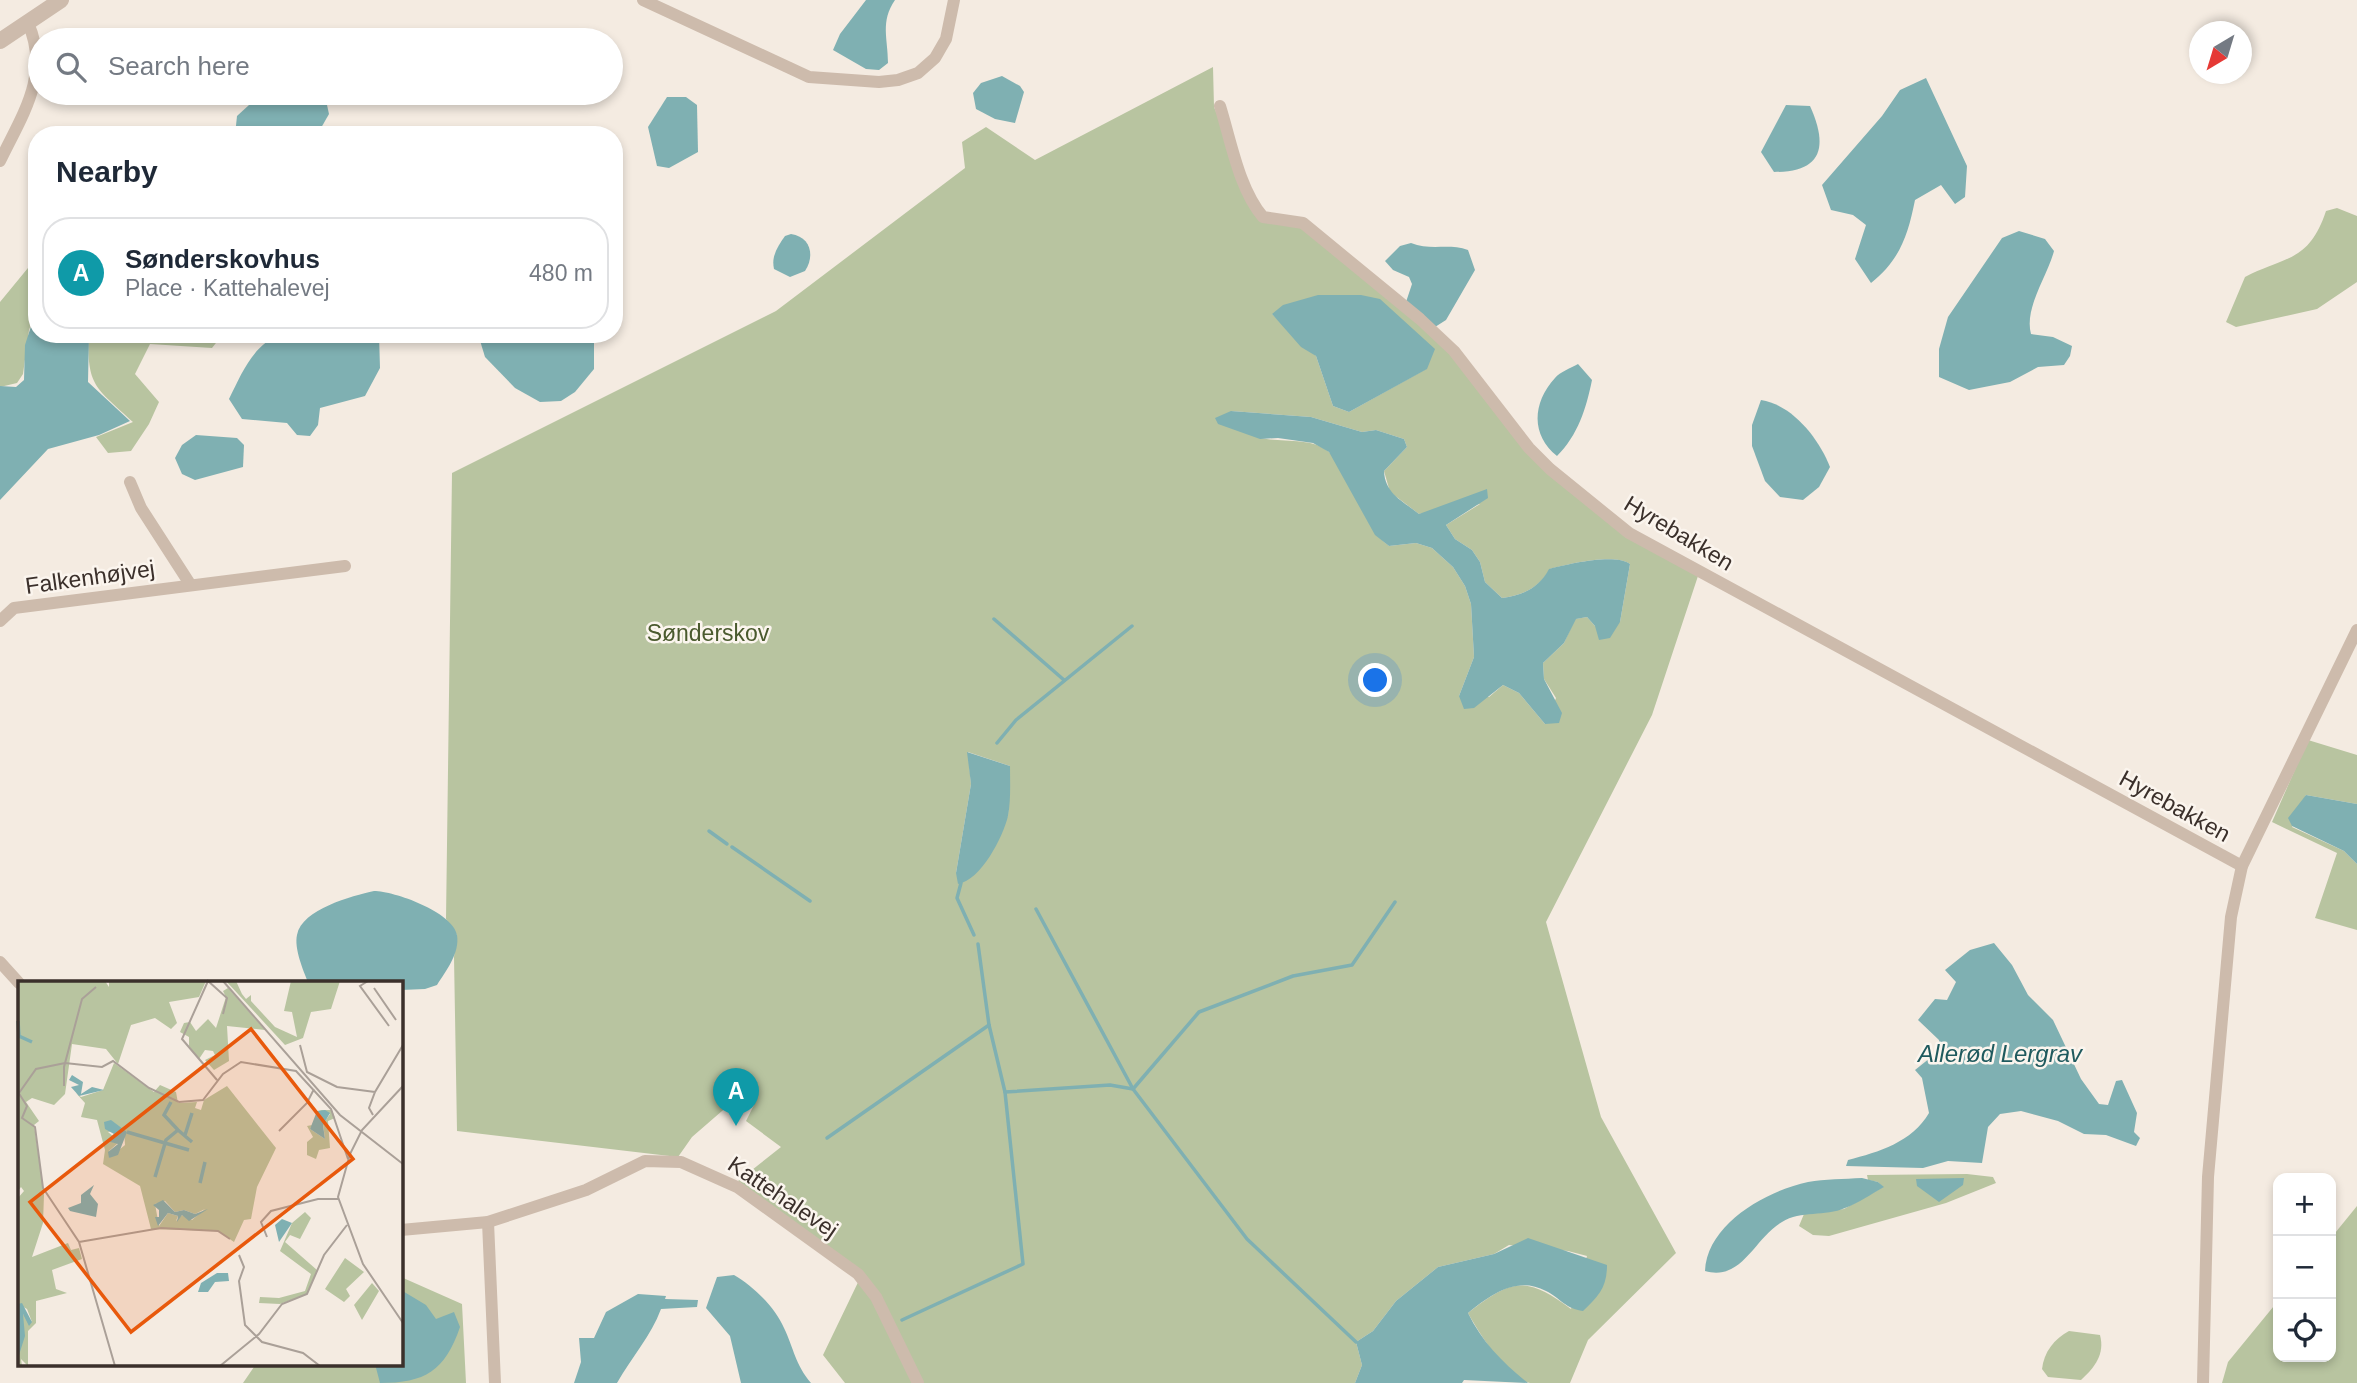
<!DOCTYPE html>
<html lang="en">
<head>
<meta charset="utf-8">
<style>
  :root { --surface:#fff; --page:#f6f6f7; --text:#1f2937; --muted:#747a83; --line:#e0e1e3; --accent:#7c3aed }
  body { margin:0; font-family:Arial,sans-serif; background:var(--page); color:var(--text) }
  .controls { position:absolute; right:21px; bottom:21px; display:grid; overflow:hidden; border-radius:14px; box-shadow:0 4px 10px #0003 }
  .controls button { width:63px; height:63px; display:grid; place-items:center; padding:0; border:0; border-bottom:2px solid var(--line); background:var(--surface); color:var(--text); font:35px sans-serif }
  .compass { position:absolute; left:2189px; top:21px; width:63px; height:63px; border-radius:50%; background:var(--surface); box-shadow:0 4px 10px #0003; rotate:218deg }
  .you { position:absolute; left:1376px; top:681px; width:24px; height:24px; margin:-18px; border:5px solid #fff; border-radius:50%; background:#1a73e8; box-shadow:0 0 0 10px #1a73e833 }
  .badge { display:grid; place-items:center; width:46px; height:46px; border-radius:50%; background:var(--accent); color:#fff; font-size:23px; font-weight:700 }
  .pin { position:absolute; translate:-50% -58px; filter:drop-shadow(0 2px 4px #0008) }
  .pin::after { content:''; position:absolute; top:37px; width:24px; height:21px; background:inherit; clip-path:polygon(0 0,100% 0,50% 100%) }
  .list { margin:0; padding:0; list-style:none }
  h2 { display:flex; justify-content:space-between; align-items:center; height:91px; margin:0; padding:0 28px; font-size:30px }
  h2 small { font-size:23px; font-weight:400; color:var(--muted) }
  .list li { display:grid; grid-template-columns:46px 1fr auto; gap:21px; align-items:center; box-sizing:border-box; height:112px; margin:0 14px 14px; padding:0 14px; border:2px solid var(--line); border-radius:28px }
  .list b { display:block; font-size:26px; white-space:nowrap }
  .list p { margin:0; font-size:23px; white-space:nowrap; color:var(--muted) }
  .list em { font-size:23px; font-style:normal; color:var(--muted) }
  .icon { flex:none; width:38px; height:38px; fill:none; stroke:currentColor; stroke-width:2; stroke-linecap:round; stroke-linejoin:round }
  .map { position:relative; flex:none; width:2357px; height:1383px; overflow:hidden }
  .search { position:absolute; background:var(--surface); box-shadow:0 4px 10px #0003; left:28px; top:28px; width:595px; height:77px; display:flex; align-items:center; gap:18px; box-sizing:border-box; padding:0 24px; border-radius:38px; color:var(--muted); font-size:26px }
  .panel { position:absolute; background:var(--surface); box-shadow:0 4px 10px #0003; left:28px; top:126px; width:595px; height:217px; border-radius:28px }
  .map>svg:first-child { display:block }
  .green { fill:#b8c4a0; fill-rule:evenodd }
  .water { fill:#7fb0b2 }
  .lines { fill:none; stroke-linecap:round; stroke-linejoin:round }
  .stream { stroke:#7fb0b2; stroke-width:3.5 }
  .minor { stroke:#cdbbac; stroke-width:12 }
  .tertiary { stroke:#cdbbac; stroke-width:16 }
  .labels { text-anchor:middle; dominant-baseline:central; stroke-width:5; stroke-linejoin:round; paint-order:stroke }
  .street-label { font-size:23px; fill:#3b302b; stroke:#fbf5ee }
  .park-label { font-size:23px; fill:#4a5a2e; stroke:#fbf5ee }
  .water-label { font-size:24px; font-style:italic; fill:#1f5a5e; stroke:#fbf5ee }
  .inset-river { fill:none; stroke:#7fb0b2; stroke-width:3.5 }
  .inset-road { fill:none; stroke:#aaa098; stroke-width:2 }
  .view { fill:#e8590c; fill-opacity:0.15; stroke:#e8590c; stroke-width:3.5 }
  .inset-edge { fill:none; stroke:#3b302b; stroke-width:3.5 }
</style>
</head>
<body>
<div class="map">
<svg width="2357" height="1383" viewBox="0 0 2357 1383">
  <rect width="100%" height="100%" fill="#f4ebe1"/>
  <g class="green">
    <path d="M 1213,67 L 1214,107 L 1262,219 L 1305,228 L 1428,331 L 1461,363 L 1547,471 L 1698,576 L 1652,715 L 1546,922 L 1601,1117 L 1676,1253 L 1588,1340 L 1570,1383 C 1557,1383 1542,1383 1530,1383 C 1507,1378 1479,1333 1468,1313 C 1511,1279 1526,1275 1571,1309 L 1587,1256 L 1568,1251 L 1509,1245 L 1494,1254 L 1438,1267 L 1396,1301 L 1373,1331 L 1356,1342 L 1362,1365 L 1355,1383 L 845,1383 L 823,1355 L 863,1272 L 738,1181 L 781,1147 L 746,1121 L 754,1105 L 737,1098 L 692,1137 L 678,1157 L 457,1131 L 454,957 L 457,935 L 446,919 L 452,473 L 776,311 L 965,168 L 962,142 L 986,127 L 1035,160 ZM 1272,314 L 1426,369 L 1349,412 L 1333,406 L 1316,356 ZM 1231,411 L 1311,417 L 1362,432 L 1376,430 L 1404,439 L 1407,447 L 1384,471 L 1390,492 L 1419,514 L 1480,504 L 1446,525 L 1455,539 L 1472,550 L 1480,562 L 1485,582 L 1502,598 C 1523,595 1539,588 1550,569 C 1568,564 1614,553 1630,564 L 1620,622 L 1595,626 L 1587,617 L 1575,619 L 1564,643 L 1543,663 L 1544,679 L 1556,698 L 1545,724 L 1519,693 L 1503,685 L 1489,697 L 1459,696 L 1474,657 L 1471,604 L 1465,586 L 1453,567 L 1432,548 L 1416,543 L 1389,546 C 1357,522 1357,477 1329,452 C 1308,433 1265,447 1248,432 C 1241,427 1236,417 1231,411 ZM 968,752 L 1010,766 L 1008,816 L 956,873 L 971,784 Z"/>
    <path d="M 2337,208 L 2357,216 L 2357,282 L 2317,309 L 2236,327 L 2226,322 L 2245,277 C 2286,256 2309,262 2326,211 Z"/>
    <path d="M 37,257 L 37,308 L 29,330 L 23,374 L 17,383 L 0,387 L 0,302 Z"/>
    <path d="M 89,334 L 223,334 L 212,348 L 150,344 L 135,374 L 159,402 L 149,424 L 131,451 L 108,453 L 96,437 L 133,422 C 97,388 86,387 89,334 Z"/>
    <path d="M 2308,740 L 2357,755 L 2357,804 L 2306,795 L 2292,827 L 2344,851 L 2357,864 L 2357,930 L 2315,918 L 2337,853 L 2272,822 Z"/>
    <path d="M 1967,1174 L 1993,1177 L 1996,1183 L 1946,1203 L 1829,1236 L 1813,1235 L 1799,1226 L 1804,1214 L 1844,1209 L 1883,1187 L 1878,1182 L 1868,1180 L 1867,1175 Z"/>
    <path d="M 2357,1206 L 2357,1383 L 2222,1383 L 2228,1362 L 2278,1301 L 2278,1357 L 2331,1357 L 2331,1238 Z"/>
    <path d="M 401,1277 L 462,1304 L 466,1383 L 243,1383 L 256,1364 L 401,1364 Z"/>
    <path d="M 2069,1331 L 2100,1335 C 2105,1354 2095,1367 2081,1380 L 2048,1377 L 2042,1369 C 2044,1352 2054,1339 2069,1331 Z"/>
  </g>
  <g class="water">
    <path d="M 866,0 L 895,0 C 880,22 888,38 888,63 L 879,70 L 866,69 L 833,50 L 840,34 Z"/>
    <path d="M 1002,76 L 1020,86 L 1024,92 L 1015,123 L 995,119 L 976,109 L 973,93 L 981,83 Z"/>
    <path d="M 1926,78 L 1967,166 L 1965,197 L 1955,204 L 1941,185 L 1915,200 C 1908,235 1900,260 1871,283 L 1855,259 L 1866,225 L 1853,215 L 1831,210 L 1822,185 L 1882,116 L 1900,90 Z"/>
    <path d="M 298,93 L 325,96 L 329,114 L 317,135 L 235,135 L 237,116 L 249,105 Z"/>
    <path d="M 667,97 L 686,97 L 697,105 L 698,152 L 669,168 L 657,166 L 648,127 Z"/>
    <path d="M 1786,105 L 1810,106 C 1828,146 1823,172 1774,172 L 1761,152 Z"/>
    <path d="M 2019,231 L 2045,239 L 2054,251 C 2047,277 2024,308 2031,334 L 2053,337 L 2072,346 L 2070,356 L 2064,365 L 2038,367 L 2010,382 L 1969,390 L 1939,377 L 1939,349 L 1948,317 L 2002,238 Z"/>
    <path d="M 791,234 C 811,237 815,256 805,271 L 790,277 L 774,269 C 771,256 778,246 785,236 Z"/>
    <path d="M 1411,243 C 1430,251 1449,243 1468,250 L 1475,270 L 1446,320 L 1435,327 L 1406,302 L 1412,284 L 1409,277 L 1393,270 L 1385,261 L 1400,246 Z"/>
    <path d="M 1318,295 L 1361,295 L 1380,299 L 1435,349 L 1427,369 L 1349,412 L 1333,406 L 1316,356 L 1301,347 L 1272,314 L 1283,305 Z"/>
    <path d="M 37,308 L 37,334 L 89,334 L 88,382 L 130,421 L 99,435 L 48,449 L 0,500 L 0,386 L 16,387 L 24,380 L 25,345 Z"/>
    <path d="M 282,334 L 379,334 L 380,368 L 365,396 L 320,408 L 318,425 L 310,436 L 297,435 L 287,423 L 242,419 L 229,399 C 242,373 253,344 282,334 Z"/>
    <path d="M 478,334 L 594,334 L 594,369 L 575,392 L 561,401 L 540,402 L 515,388 L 485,357 Z"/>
    <path d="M 1578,364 L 1592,380 C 1586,409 1578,435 1557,456 C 1531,435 1532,403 1555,378 C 1560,372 1571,368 1578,364 Z"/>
    <path d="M 1761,400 C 1793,405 1819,439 1830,467 L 1819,487 L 1803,500 L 1780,497 L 1765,481 L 1752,446 L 1752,425 Z"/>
    <path d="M 1231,411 L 1311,417 L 1362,432 L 1376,430 L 1404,439 L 1407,447 L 1384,471 C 1385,494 1403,501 1419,514 L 1487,489 L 1488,498 L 1446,525 L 1455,539 L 1472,550 L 1480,562 L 1485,582 L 1502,598 C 1523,595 1539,588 1549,569 C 1568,564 1615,553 1630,564 L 1620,622 L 1610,638 L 1599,640 L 1595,626 L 1587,617 L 1576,619 L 1564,643 L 1543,663 L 1544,679 L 1562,713 L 1559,723 L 1545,724 L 1519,693 L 1503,685 L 1474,708 L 1464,709 L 1459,696 L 1474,657 L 1471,604 L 1465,586 L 1453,567 L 1432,548 L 1416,543 L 1389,546 L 1375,535 L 1329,452 L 1313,443 L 1278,438 L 1260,439 L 1218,424 L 1215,418 Z"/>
    <path d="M 196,435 L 237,438 L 244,445 L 243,467 L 195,480 L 182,474 L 175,458 L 182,445 Z"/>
    <path d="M 967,752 L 1010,766 C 1010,782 1011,800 1008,816 C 1003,837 981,880 958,884 L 956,873 L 971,784 Z"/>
    <path d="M 2306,795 L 2357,804 L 2357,864 L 2344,851 L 2292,826 L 2288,818 Z"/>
    <path d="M 374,891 C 394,891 453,912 457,935 C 460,953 446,971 437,985 L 425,989 L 401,990 L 401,982 L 308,982 C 303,970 294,948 297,935 C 302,909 352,896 374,891 Z"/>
    <path d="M 1994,943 L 2012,965 L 2028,995 L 2053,1020 L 2081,1079 L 2099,1104 L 2108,1105 L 2116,1081 L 2122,1080 L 2137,1113 L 2134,1132 L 2140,1138 L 2136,1146 L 2106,1135 L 2084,1134 L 2058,1121 L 2021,1111 L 2000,1114 L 1988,1127 L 1982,1163 L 1948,1161 L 1923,1168 L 1846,1166 L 1848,1160 C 1879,1152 1912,1142 1929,1113 L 1922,1078 L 1915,1070 L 1940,1050 L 1939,1040 L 1918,1020 L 1935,999 L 1947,1000 L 1956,982 L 1945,970 L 1970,950 Z"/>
    <path d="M 1862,1178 L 1878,1182 L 1884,1187 C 1871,1194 1859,1203 1845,1208 C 1825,1217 1801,1210 1782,1222 C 1755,1237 1742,1282 1705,1271 C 1707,1224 1766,1191 1808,1182 C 1825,1179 1844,1179 1862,1178 Z"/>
    <path d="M 1964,1178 L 1963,1185 L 1939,1202 L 1917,1186 L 1916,1179 Z"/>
    <path d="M 1528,1238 L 1607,1265 C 1607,1287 1599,1296 1583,1311 C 1566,1309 1560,1298 1546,1291 C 1517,1275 1490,1295 1468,1313 C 1482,1342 1503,1363 1528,1383 L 1464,1380 L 1462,1383 L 1355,1383 L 1362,1365 L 1356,1342 L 1373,1331 L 1396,1301 L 1438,1267 L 1494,1254 Z"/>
    <path d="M 734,1275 C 753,1286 775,1307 784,1328 C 794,1349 795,1364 811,1383 L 741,1383 L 730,1336 L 706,1308 L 717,1277 Z"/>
    <path d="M 401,1290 L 426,1305 L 436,1319 L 454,1312 L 460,1327 C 445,1371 425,1383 380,1383 L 375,1364 L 401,1364 Z"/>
    <path d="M 638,1294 L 666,1296 L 665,1299 L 698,1300 L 697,1307 L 661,1309 C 651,1336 631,1358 617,1383 L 574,1383 L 581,1362 L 579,1338 L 594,1338 L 606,1312 Z"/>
  </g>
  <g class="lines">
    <g class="stream">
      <path d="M 994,619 L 1064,680"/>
      <path d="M 997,743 L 1016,720 L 1132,626"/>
      <path d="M 709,831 L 727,844"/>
      <path d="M 732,847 L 810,901"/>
      <path d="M 961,883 L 957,898 L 974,935"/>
      <path d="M 1036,909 L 1133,1089 L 1247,1239 L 1356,1342"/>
      <path d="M 978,944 L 989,1025 L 1005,1092 L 1110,1085 L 1133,1089 L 1199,1012 L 1293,976 L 1352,965 L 1395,902"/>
      <path d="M 827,1138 L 989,1025"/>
      <path d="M 902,1320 L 1023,1264 L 1005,1092"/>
    </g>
    <g class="minor">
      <path d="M 643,0 L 809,77 L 879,82 L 898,80 L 918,73 L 935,58 L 946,39 L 954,0"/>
      <path d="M 1220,106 C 1231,141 1239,189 1263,217 L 1303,223 L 1420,319 L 1454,351 L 1529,448 L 1550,469 L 1629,533 L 2242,866"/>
      <path d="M 0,161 C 22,115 51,75 28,23"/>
      <path d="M 130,482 L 141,508 L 190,584"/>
      <path d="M 0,621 L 14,608 L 345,566"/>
      <path d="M 0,962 L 19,983"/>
      <path d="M 488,1222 L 495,1383"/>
      <path d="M 401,1230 L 488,1222 L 586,1190 L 645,1161 L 681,1162 L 737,1187 L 858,1274 L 876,1297 L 918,1383"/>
      <path d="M 2203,1383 L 2208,1177 L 2231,917 L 2242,866 L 2357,630"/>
    </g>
    <path class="tertiary" d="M 0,41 L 61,0"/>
  </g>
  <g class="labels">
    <g class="street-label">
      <text transform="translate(1679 533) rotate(31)">Hyrebakken</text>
      <text transform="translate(90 577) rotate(-8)">Falkenhøjvej</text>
      <text transform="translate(2175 806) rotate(29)">Hyrebakken</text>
      <text transform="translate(783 1197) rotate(34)">Kattehalevej</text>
    </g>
    <g class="park-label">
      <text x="708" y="633">Sønderskov</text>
    </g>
    <g class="water-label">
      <text x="2000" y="1053">Allerød Lergrav</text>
    </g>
  </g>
  <g transform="translate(18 981)">
    <rect width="385" height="385" fill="#f4ebe1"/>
    <path d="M 0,0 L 87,0 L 91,6 L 91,0 L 188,0 L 181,16 L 151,21 L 159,42 L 153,48 L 137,37 L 113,44 L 100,83 L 88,68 L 54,63 L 47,113 L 36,124 L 14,117 L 8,121 L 21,140 L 16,144 L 26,214 L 25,242 L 14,276 L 50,262 L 53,269 L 61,267 L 64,278 L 34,289 L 38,308 L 49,312 L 18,320 L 18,342 L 10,350 L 10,385 L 3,378 L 4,385 L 0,383 L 5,333 L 14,341 L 9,328 L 0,323 L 0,217 L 6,210 L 3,206 L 0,210 ZM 208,0 L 218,0 L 224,13 L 228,18 L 233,14 L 233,20 L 257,46 L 279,56 L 274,31 L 266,30 L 273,0 L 322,0 L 313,28 L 293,31 L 285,57 L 267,64 ZM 210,7 L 247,49 L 209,45 L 211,80 L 196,89 L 187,79 L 197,74 L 195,70 L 187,69 L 181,78 L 171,65 L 171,56 L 162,51 L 166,42 L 172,41 L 178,50 L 190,38 L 198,47 L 208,16 L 205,10 ZM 96,82 L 136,111 L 142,104 L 158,111 L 160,122 L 179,121 L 177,127 L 183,129 L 186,119 L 209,105 L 258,167 L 239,206 L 233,238 L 226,239 L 216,261 L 200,250 L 133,248 L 122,205 L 85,183 L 87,169 L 79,139 L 63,136 L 67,122 L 58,112 L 63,116 L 85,109 ZM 106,148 L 107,164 L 91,177 L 91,170 L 100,162 L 89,160 L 96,156 L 90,151 ZM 147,220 L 157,231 L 166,229 L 177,233 L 187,228 L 174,239 L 164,234 L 158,240 L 160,235 L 150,232 L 141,245 L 137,223 ZM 301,129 L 314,129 L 317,137 L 310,140 L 312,167 L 301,169 L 298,178 L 289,174 L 289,161 L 295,156 L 289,145 L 294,144 L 292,148 L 307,158 L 305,143 L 312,133 ZM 287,231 L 293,237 L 282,258 L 272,254 L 267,261 L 299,289 L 289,313 L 262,323 L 241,322 L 242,316 L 261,317 L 287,310 L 293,293 L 262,270 L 274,242 ZM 327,277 L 346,291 L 328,308 L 332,315 L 326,321 L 307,308 ZM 354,302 L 361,310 L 344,339 L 336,324 Z" fill="#b8c4a0" fill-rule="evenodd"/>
    <path d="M 54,94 L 65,101 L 63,113 L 74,106 L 86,109 L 61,115 L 53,106 L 61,104 L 51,99 ZM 307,129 L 312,132 L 305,144 L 307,158 L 292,148 L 299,130 ZM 93,139 L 109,151 L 100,174 L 91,177 L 90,171 L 100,163 L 89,160 L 96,153 L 87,148 L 86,141 ZM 76,204 L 72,213 L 80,223 L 78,236 L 52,230 L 50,227 L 63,222 L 63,214 ZM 145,219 L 157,231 L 166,229 L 177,233 L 190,228 L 171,240 L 164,234 L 159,241 L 160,235 L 150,232 L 140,245 L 137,236 L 141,236 L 141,229 L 135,224 ZM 264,238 L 274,242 L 261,261 L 257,244 ZM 199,292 L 210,292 L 211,300 L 197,301 L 190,311 L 180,311 L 183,302 ZM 4,322 L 14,341 L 11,345 L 5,333 L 7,355 L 1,374 L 0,323 Z" fill="#7fb0b2"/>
    <path class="inset-river" d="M 0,40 L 1,55 L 14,61M 153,121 L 146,134 L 160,149M 109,151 L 171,169M 167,154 L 174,132M 137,196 L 148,159 L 160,149 L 174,161M 182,202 L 187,181"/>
    <path class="inset-road" d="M 205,0 L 322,134 L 385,183M 350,0 L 342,5 L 371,45M 356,7 L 378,39M 282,64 L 289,91 L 319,106 L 357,111M 199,99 L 164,58 L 190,0 L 209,17 L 205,33M 46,105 L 46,86 L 64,18 L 78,6M 385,105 L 344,149 L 332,173 L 320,216 L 345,283 L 385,342M 0,111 L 9,125 L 4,137 L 17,146 L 25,207 L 61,261 L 97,385M 1,112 L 18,88 L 47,82 L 84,86 L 95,80 L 131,107 L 161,121 L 185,119 L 205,93 L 223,81 L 278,90 L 313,128 L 330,178M 355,134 L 351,127 L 357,111 L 385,64M 261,150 L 289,122 L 296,108M 249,256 L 243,241 L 253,230 L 300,218 L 320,218M 61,261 L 143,247 L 200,250 L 212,258M 221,274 L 226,286 L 221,300 L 227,344 L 244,361 L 285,372 L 302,385M 202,385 L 241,353 L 264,323 L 289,313 L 306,274 L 329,244"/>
    <path class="view" d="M 233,48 L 335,178 L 113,351 L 12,221 Z"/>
    <rect width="385" height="385" class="inset-edge"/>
  </g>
</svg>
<div class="controls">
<button>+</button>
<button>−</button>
<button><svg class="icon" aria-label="locate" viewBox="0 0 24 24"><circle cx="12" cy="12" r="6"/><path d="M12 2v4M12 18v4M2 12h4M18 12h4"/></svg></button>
</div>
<svg class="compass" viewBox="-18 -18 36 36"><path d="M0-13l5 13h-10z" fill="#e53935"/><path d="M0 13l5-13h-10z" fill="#747a83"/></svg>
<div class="you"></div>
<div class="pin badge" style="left:736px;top:1126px;background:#0f9aa8">A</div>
<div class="search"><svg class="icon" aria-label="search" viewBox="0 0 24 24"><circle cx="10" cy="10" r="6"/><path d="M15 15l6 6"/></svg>Search here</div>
<section class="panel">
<h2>Nearby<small></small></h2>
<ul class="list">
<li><span class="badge" style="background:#0f9aa8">A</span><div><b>Sønderskovhus</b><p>Place · Kattehalevej</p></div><em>480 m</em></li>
</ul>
</section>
</div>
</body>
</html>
